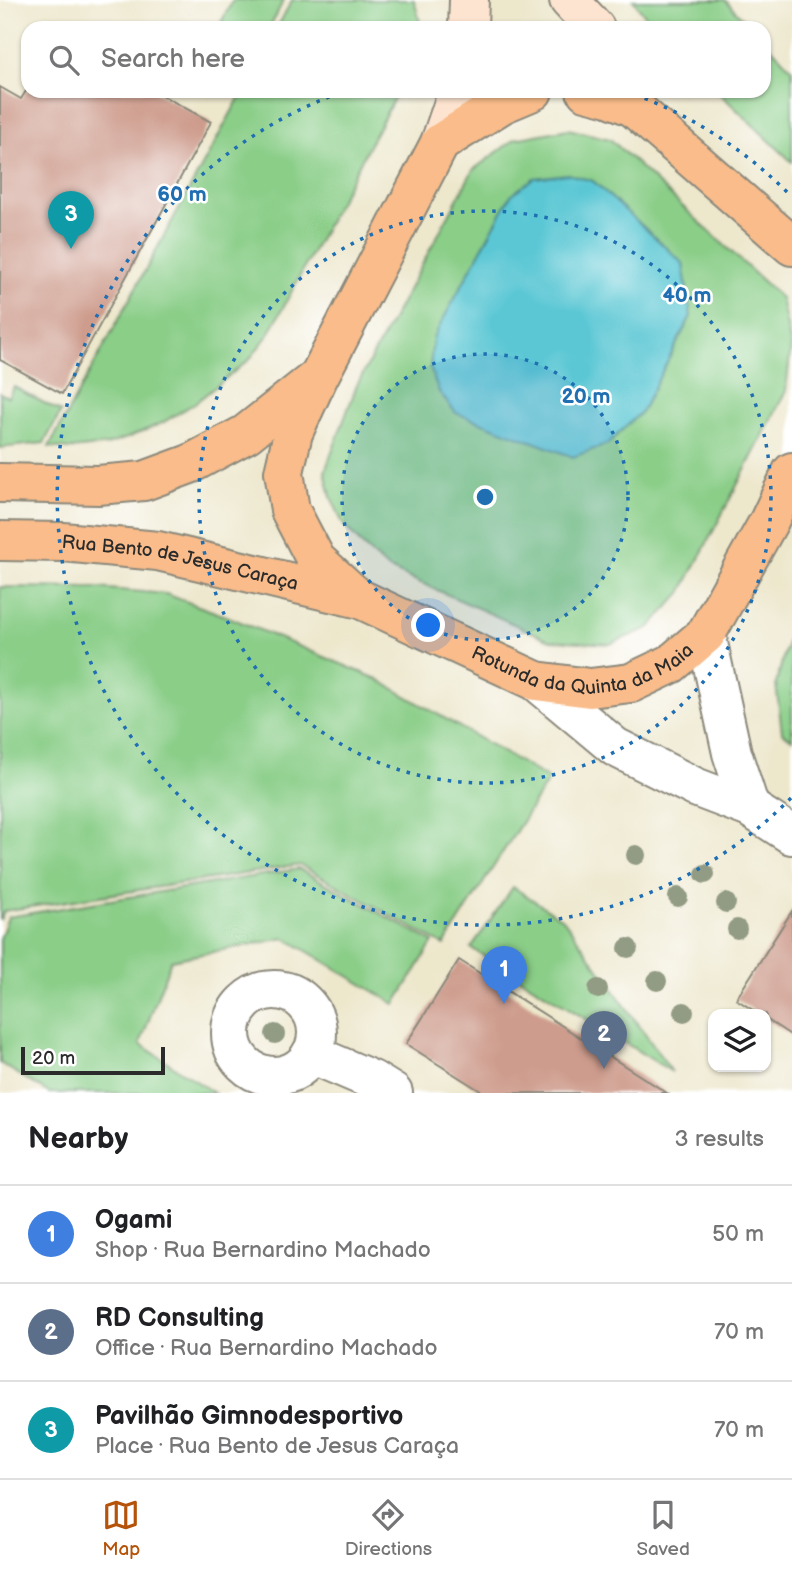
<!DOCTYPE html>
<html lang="en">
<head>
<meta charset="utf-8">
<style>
  :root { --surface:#fff; --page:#f6f6f6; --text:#202124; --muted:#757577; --line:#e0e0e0; --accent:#b45309 }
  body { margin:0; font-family:"Balsamiq Sans",sans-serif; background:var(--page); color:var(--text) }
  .controls { position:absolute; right:21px; bottom:21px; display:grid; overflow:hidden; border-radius:14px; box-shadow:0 2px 5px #0004 }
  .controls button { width:63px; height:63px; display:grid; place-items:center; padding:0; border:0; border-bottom:2px solid var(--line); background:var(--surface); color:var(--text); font:35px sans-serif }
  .scale { position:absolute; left:21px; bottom:18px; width:144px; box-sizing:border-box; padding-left:7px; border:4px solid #2b2b2b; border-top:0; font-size:19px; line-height:24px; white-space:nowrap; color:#2b2b2b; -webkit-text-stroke:5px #fff; paint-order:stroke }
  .you { position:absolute; left:429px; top:626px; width:24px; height:24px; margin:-18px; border:5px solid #fff; border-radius:50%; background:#1a73e8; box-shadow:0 0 0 10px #1a73e833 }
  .badge { display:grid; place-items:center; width:46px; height:46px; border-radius:50%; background:var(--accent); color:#fff; font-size:23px; font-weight:700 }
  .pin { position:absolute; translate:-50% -58px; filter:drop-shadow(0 2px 4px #0008) }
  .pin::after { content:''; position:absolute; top:37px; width:24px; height:21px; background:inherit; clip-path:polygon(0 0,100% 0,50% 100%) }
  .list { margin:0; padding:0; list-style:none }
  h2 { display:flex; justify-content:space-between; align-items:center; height:91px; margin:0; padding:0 28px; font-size:30px }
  h2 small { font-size:23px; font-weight:400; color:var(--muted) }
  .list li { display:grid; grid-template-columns:46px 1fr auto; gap:21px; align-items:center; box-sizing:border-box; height:98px; padding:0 28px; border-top:2px solid var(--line) }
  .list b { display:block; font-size:26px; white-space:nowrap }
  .list p { margin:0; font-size:23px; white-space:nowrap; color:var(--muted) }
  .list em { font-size:23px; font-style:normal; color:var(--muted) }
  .icon { flex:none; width:38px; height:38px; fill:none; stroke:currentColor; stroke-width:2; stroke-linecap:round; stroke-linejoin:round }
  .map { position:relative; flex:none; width:792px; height:1093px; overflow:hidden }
  .search { position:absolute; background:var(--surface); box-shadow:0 2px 5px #0004; left:21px; right:21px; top:21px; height:77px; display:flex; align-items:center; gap:18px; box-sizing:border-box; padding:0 24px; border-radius:21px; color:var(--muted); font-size:26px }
  .sheet { height:385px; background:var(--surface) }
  nav { display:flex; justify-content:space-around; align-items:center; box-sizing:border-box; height:98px; border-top:2px solid var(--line); background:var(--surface); font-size:19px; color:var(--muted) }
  nav a { display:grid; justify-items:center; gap:4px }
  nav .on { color:var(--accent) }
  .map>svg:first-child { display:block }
  .green { fill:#8ace88; stroke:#5a7c5a; stroke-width:2 }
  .water { fill:#5bc7d4; stroke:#437980; stroke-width:2 }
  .building { fill:#ce9c8d }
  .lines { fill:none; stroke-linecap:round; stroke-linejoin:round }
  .street-casing { stroke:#8c897c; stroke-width:42 }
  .secondary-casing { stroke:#8c897c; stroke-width:42 }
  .primary-casing { stroke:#8c897c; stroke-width:42 }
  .street { stroke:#fff; stroke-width:38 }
  .secondary { stroke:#fde4d0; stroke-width:38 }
  .primary { stroke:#f9bc8a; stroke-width:38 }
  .tree { fill:#929b83 }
  .ring { fill:none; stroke:#1f6fb2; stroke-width:3.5; stroke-dasharray:3.5 7 }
  .labels { text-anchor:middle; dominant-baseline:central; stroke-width:5; stroke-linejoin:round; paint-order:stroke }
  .street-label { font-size:19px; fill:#2b2b2b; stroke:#fff }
  .centre { fill:#1f6fb2; stroke:#fff; stroke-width:3.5 }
  .ring-label { font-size:21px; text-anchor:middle; font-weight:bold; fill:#1f6fb2; stroke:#fff; stroke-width:5; stroke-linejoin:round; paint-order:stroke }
</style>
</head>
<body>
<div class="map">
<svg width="792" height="1093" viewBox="0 0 792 1093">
  <rect width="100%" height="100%" fill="#fff"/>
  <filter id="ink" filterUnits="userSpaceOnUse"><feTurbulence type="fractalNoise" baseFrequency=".0143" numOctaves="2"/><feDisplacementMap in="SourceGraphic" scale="14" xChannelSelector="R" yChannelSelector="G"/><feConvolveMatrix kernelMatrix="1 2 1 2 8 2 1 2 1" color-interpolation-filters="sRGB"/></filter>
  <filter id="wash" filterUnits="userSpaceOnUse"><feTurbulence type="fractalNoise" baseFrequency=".00686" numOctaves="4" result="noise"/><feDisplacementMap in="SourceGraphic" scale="28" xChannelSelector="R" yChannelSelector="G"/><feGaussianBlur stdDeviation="1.57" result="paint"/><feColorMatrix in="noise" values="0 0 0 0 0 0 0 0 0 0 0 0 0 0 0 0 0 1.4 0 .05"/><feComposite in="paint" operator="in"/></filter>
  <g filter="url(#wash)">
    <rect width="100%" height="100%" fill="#ede7cc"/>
    <g class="green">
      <path d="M 233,0 L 284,0 L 269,28 L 218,28 Z"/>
      <path d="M 292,0 L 414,0 L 420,22 L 419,28 L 277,28 Z"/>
      <path d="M 633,0 L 725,0 L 752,28 L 655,28 Z"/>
      <path d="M 764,40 L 792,69 L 792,162 L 717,91 L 764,91 Z"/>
      <path d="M 243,91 L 398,91 L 269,334 L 249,360 L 195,403 L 162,423 L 127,438 L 107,445 L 71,449 L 49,447 Z"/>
      <path d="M 568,129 L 610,139 L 781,298 L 791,346 L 786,391 L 681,593 L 649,628 L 610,644 L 550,640 L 387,568 L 363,546 L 343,524 L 331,497 L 325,471 L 357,385 L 473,170 L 515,139 Z"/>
      <path d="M 14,387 L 61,412 L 44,443 L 0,448 L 0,393 L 8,397 Z"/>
      <path d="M 0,587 L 97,588 L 166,594 L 231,618 L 377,679 L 549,779 L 444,945 L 300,865 L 4,911 L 0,920 Z"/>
      <path d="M 792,624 L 792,739 L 782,732 L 776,684 Z"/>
      <path d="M 299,869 L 433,942 L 395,1004 L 285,938 L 171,960 L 140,1044 L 214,1093 L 49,1093 L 0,1063 L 0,939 L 8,917 Z"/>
      <path d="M 513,887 L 564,920 L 672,1072 L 471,948 Z"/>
    </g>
    <path class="water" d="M 568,174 L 593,181 L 683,263 L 691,316 L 642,411 L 608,444 L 573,457 L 456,413 L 439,392 L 430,368 L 433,338 L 511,195 L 534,178 Z"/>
    <g id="blocks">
      <g class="building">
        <path d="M 0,87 L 21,99 L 26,91 L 154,91 L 211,122 L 62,394 L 0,360 Z"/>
        <path d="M 792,911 L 792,1036 L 766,1019 L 766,1014 L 759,1014 L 736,999 Z"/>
        <path d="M 459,960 L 667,1093 L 484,1093 L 406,1044 Z"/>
      </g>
    </g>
  </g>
  <g filter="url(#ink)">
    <use href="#blocks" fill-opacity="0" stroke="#8c897c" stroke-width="2"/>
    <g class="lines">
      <g class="street-casing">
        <g id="street">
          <path d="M 706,634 L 732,753 L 750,808"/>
          <path d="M 536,681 L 615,747 L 695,787 L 750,808 L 792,835"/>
          <circle cx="274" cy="1033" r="43"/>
          <path d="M 311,1054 L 372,1080 L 393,1093"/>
        </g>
      </g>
      <g class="secondary-casing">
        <g id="secondary">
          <path d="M 569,0 L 595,28"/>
          <path d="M 468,28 L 469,0"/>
          <path d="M 440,143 L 458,91"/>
        </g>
      </g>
      <g class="primary-casing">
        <g id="primary">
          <path id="s1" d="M 533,91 L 502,104 L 440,143 L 318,378 L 293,433 L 284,472 L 290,510 L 316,560 L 358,598 L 536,681 L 590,688 L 631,683 L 671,664 L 706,634 L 769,521 L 792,472"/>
          <path d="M 586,91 L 609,97 L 633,107 L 792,246"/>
          <path d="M 0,483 L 98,485 L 144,481 L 190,464 L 246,434 L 313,381"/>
          <path id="s2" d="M 0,541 L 63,542 L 158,551 L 356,598"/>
        </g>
      </g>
      <use href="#street" class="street"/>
      <use href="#secondary" class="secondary"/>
      <use href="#primary" class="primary"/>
    </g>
    <g class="tree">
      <circle cx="636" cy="855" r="10"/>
      <circle cx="705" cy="874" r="10"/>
      <circle cx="678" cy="897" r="10"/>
      <circle cx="726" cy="903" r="10"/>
      <circle cx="737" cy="929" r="10"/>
      <circle cx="628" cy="948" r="10"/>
      <circle cx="657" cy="981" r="10"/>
      <circle cx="598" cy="989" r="10"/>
      <circle cx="684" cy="1012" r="10"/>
      <circle cx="275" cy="1034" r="10"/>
    </g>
  </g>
  <circle cx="485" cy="497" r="143" fill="#1f6fb2" fill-opacity=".12"/>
  <g class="ring">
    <circle cx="485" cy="497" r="143"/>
    <circle cx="485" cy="497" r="286"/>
    <path d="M791 798A429 429 0 1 1 345 91M625 91A429 429 0 0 1 791 196"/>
  </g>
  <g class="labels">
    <g class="street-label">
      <text stroke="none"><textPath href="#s2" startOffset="182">Rua Bento de Jesus Caraça</textPath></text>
      <text stroke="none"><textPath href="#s1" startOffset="868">Rotunda da Quinta da Maia</textPath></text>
    </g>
  </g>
  <circle cx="485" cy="497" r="10" class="centre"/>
  <g class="ring-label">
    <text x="182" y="201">60 m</text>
    <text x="687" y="302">40 m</text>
    <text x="586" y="403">20 m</text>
  </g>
</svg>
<div class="controls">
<button><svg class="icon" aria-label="layers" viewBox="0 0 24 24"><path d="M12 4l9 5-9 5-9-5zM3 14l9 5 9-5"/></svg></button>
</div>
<div class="scale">20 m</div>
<div class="you"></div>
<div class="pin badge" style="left:504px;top:1004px;background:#3f7fe0">1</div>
<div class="pin badge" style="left:604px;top:1069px;background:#5c6f8a">2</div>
<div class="pin badge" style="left:71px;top:249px;background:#0f9aa8">3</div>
<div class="search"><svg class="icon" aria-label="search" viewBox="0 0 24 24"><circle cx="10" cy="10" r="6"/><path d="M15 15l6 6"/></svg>Search here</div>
</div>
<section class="sheet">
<h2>Nearby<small>3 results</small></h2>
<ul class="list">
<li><span class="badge" style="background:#3f7fe0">1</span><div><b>Ogami</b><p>Shop · Rua Bernardino Machado</p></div><em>50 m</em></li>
<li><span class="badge" style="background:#5c6f8a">2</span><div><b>RD Consulting</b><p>Office · Rua Bernardino Machado</p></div><em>70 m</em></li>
<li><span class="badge" style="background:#0f9aa8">3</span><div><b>Pavilhão Gimnodesportivo</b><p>Place · Rua Bento de Jesus Caraça</p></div><em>70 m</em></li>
</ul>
</section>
<nav>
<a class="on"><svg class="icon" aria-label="map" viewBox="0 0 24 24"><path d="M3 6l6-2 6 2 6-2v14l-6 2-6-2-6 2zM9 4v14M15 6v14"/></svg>Map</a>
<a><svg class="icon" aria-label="directions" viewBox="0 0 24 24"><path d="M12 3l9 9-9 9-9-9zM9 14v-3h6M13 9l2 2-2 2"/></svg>Directions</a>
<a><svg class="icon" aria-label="saved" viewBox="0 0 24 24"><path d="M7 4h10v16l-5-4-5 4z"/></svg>Saved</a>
</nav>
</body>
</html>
